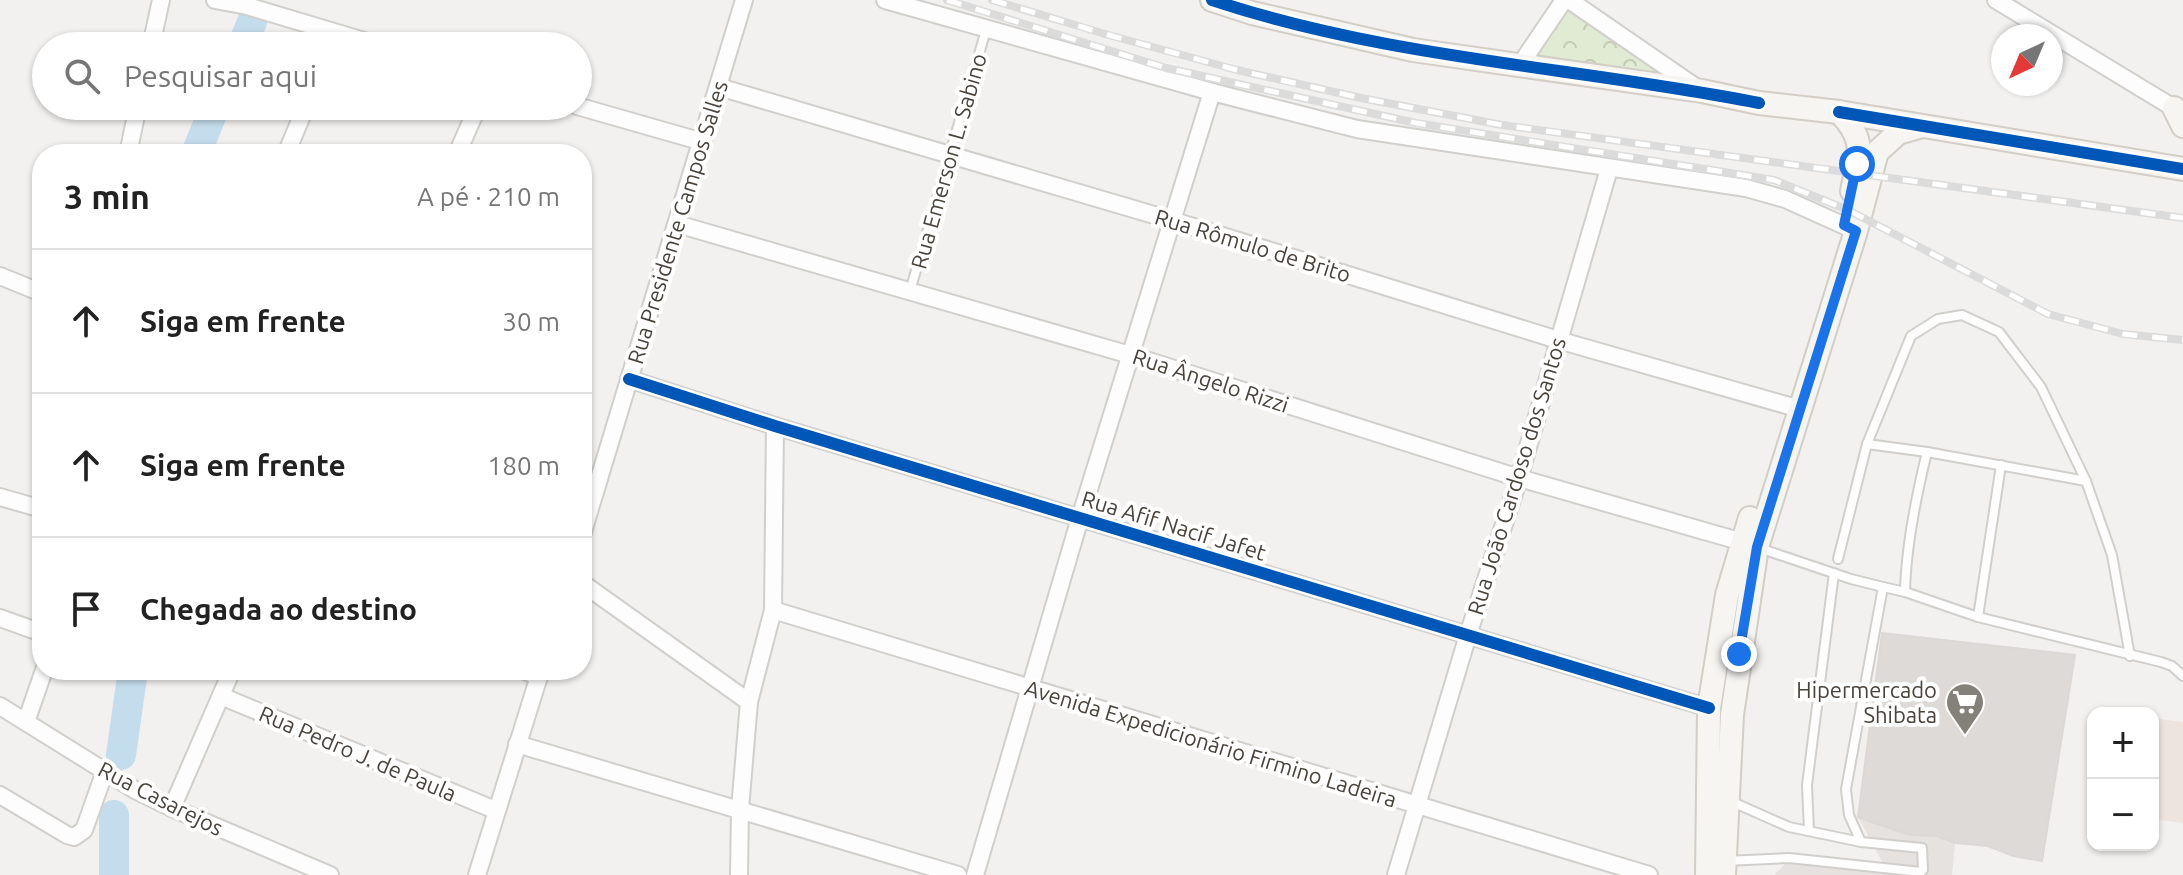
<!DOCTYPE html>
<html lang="pt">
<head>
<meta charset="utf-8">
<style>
  :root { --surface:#fff; --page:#f6f6f6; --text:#222; --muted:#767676; --line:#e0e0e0 }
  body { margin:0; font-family:Ubuntu,sans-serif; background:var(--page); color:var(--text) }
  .controls { position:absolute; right:24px; bottom:24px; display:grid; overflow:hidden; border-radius:16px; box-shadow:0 2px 6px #0004 }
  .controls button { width:72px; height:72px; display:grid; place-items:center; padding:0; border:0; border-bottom:2px solid var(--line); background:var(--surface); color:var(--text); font:40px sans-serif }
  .compass { position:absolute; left:1991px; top:24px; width:72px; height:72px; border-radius:50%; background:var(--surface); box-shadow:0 2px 6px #0004; rotate:224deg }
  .stop { position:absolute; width:24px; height:24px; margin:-18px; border:6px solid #1a73e8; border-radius:50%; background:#fff }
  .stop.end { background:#1a73e8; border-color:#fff; box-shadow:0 2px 8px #0008 }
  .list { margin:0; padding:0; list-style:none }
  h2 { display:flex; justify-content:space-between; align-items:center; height:104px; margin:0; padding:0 32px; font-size:34px }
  h2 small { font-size:26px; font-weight:400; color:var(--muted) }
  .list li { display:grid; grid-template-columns:52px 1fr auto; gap:24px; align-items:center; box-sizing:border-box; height:144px; padding:0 32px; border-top:2px solid var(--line) }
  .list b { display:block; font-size:30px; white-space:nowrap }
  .list em { font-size:26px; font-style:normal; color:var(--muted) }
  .icon { flex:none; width:44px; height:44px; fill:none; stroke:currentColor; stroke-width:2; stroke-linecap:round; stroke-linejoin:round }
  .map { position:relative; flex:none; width:2183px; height:875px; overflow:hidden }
  .search { position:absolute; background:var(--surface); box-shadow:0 2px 6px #0004; left:32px; top:32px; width:560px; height:88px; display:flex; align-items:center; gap:20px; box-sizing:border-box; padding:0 28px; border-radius:44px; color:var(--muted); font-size:30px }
  .panel { position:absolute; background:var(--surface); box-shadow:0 2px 6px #0004; left:32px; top:144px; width:560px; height:536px; border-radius:32px }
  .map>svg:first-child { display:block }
  .commercial { fill:#ede5dd }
  .park { fill:url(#park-crowns) }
  .parking { fill:#e5e2e0 }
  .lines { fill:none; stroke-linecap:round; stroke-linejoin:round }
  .river { stroke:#c4ddec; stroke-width:30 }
  .building { fill:#dddad7; stroke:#dbd8d5; stroke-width:2 }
  .lane-casing { stroke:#d1cfcc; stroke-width:12 }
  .street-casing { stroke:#d1cfcc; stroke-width:20 }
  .secondary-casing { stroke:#d2cec6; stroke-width:26 }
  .lane { stroke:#fdfdfd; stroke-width:8 }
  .street { stroke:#fdfdfd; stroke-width:16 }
  .secondary { stroke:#f7f5f2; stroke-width:22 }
  .rail-casing { stroke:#dbdbdb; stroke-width:8 }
  .rail { stroke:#fff; stroke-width:5; stroke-dasharray:15; stroke-linecap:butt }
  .cycleway-casing { stroke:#fff; stroke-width:17 }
  .cycleway { stroke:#0057b8; stroke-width:12 }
  .route { stroke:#1a73e8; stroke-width:10 }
  .labels { text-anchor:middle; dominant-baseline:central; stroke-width:8; stroke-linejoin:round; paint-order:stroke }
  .street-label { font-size:22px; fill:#49433b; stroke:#fff }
  .poi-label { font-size:22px; fill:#49433b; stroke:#fff; text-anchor:end }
</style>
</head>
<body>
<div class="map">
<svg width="2183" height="875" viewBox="0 0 2183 875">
  <defs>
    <pattern id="park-crowns" width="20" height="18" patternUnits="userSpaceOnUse" patternTransform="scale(2)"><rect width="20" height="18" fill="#e1ead2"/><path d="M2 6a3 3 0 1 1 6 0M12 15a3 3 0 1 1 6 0" fill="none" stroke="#c3cab5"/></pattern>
  </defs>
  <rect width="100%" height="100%" fill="#f3f1ef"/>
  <path class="commercial" d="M 2153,718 L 2183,722 L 2183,823 L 2153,819 Z"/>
  <path class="park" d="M 1570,6 L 1660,74 L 1536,57 Z"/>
  <path class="parking" d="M 1858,817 L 1936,836 L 1955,843 L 1952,875 L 1774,875 L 1789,860 L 1886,869 Z"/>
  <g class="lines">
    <g class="river">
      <path d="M 242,46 L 252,22"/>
      <path d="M 196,154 L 215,106"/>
      <path d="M 121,755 L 133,670"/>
      <path d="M 114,815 L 114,875"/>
    </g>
  </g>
  <path class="building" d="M 1882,633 L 2075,655 L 2042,861 L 2013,856 L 1988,846 L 1955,843 L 1936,836 L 1909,835 L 1858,817 Z"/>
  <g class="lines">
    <g class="lane-casing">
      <g id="lane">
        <path d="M 910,291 L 986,30"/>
        <path d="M 1867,444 L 1927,452 L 2086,481"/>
        <path d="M 1759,548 L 1851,579 L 1883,587 L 1846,789 L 1849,815 L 1861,842"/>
        <path d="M 1838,559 L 1867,444 L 1911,336 L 1938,319 L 1962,315 L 1999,332 L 2041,387 L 2086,481 L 2112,555 L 2130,656"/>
        <path d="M 1883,587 L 1905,592 L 1978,617 L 2161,662 L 2172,666 L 2183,676"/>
        <path d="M 1905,592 C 1906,545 1916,497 1927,452"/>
        <path d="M 1978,617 L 2001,465"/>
        <path d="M 1809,831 L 1807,785 L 1834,573"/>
        <path d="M 1725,861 L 1789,858 L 1921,872 L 1923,870 L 1922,848 L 1861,842 L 1789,827 L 1728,800"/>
      </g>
    </g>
    <g class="street-casing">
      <g id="street">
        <path d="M 215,0 L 247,6 L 381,46"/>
        <path d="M 885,0 L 1212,92 L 1357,129 L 1746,188 L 1785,199 L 1856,231"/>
        <path d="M 1569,0 L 1697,88"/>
        <path d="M 1996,0 L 2182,113"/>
        <path d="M 151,46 L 161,0"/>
        <path d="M 1520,65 L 1564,0"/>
        <path d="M 719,87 L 1171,220 L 1558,340 L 1800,409"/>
        <path d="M 577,106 L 703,142"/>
        <path d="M 128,154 L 138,106"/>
        <path d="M 286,154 L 306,106"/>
        <path d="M 457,154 L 478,106"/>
        <path d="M 677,224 L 1130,355 L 1519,478 L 1753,545"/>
        <path d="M 0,276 L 42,293"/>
        <path d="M 629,379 L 775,426 L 1709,708"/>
        <path d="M 0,497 L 42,509"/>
        <path d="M 582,535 L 744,0"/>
        <path d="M 582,583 L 749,702"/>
        <path d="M 773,610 L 1649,875"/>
        <path d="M 0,618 L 42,633"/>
        <path d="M 523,670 L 539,677"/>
        <path d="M 221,696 L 495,810"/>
        <path d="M 0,706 L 135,790 L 172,808 L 330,875"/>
        <path d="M 26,722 L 44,670"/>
        <path d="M 517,744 L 958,875"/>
        <path d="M 0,795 L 67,835 L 74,837 L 84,830 L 105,771"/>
        <path d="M 172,808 L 232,670"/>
        <path d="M 477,875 L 541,670"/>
        <path d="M 739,875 L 740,809 L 749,702 L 773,610 L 775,426"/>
        <path d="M 975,875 L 1080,518 L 1212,92"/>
        <path d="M 1396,875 L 1468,635 L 1519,478 L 1609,169"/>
      </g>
    </g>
    <g class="secondary-casing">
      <g id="secondary">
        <path d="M 1212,0 L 1252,13 L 1413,50 L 1702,91 L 1759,103 L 1839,112 L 2183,169"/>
        <path d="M 2174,108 L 2183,126"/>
        <path d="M 1839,112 C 1867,140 1859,155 1852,191"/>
        <path d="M 1707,875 L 1709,708 L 1727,595 L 1750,518"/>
        <path d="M 1724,875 L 1732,715 L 1757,547 L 1856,231 L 1877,152 L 1898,133 L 1919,127"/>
      </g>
    </g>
    <use href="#lane" class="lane"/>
    <use href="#street" class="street"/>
    <use href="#secondary" class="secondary"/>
    <g class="rail-casing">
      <g id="rail">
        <path d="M 947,0 L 1166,68 L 1416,123 L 1774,180 L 1848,210 L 2048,314 L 2123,334 L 2183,340"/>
        <path d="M 992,0 L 1105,34 L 1237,70 L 1361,98 L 1502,125 L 2183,218"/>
      </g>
    </g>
    <use href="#rail" class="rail"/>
    <g class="cycleway-casing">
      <g id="cycleway">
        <path d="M 1212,0 C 1389,59 1577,67 1759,103"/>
        <path d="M 1839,112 L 2183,169"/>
        <path d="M 629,379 L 775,426 L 1709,708"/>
      </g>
    </g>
    <use href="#cycleway" class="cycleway"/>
  </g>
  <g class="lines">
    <path class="route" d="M 1739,654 L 1757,547 L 1856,231 L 1844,225 L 1857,164"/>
  </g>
  <defs>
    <g id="supermarket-pin" transform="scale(2)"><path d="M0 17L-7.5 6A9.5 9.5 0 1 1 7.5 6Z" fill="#84807a" stroke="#fff"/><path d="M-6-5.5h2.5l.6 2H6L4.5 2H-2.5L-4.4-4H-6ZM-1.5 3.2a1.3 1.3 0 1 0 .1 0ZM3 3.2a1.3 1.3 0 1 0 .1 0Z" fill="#fff"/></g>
  </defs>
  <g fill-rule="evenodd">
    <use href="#supermarket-pin" x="1965" y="702"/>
  </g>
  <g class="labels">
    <g class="street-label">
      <text transform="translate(948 161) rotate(-74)">Rua Emerson L. Sabino</text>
      <text transform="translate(677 222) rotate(-73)">Rua Presidente Campos Salles</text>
      <text transform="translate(1253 245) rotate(17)">Rua Rômulo de Brito</text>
      <text transform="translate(1211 380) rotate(18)">Rua Ângelo Rizzi</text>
      <text transform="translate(1516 476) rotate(-73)">Rua João Cardoso dos Santos</text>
      <text transform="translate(1174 525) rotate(17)">Rua Afif Nacif Jafet</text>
      <text transform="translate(1211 743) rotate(17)">Avenida Expedicionário Firmino Ladeira</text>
      <text transform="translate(358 753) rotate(23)">Rua Pedro J. de Paula</text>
      <text transform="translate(161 798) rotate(27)">Rua Casarejos</text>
    </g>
    <g class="poi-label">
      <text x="1937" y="689">Hipermercado<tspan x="1937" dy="25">Shibata</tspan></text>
    </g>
  </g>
</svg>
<div class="controls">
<button>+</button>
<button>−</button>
</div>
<svg class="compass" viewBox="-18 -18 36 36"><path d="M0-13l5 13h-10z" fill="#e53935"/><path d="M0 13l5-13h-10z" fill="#767676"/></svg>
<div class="stop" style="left:1857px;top:164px"></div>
<div class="stop end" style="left:1739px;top:654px"></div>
<div class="search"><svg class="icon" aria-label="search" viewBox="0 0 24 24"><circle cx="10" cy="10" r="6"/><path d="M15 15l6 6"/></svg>Pesquisar aqui</div>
<section class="panel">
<h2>3 min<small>A pé · 210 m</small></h2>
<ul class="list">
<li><svg class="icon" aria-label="ahead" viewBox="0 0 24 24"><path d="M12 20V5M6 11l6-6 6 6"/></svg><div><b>Siga em frente</b></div><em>30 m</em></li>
<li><svg class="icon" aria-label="ahead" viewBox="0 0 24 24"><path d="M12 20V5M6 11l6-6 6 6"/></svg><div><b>Siga em frente</b></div><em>180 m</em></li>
<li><svg class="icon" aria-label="arrive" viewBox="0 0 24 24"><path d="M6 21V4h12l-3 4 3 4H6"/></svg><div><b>Chegada ao destino</b></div></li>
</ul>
</section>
</div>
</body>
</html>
